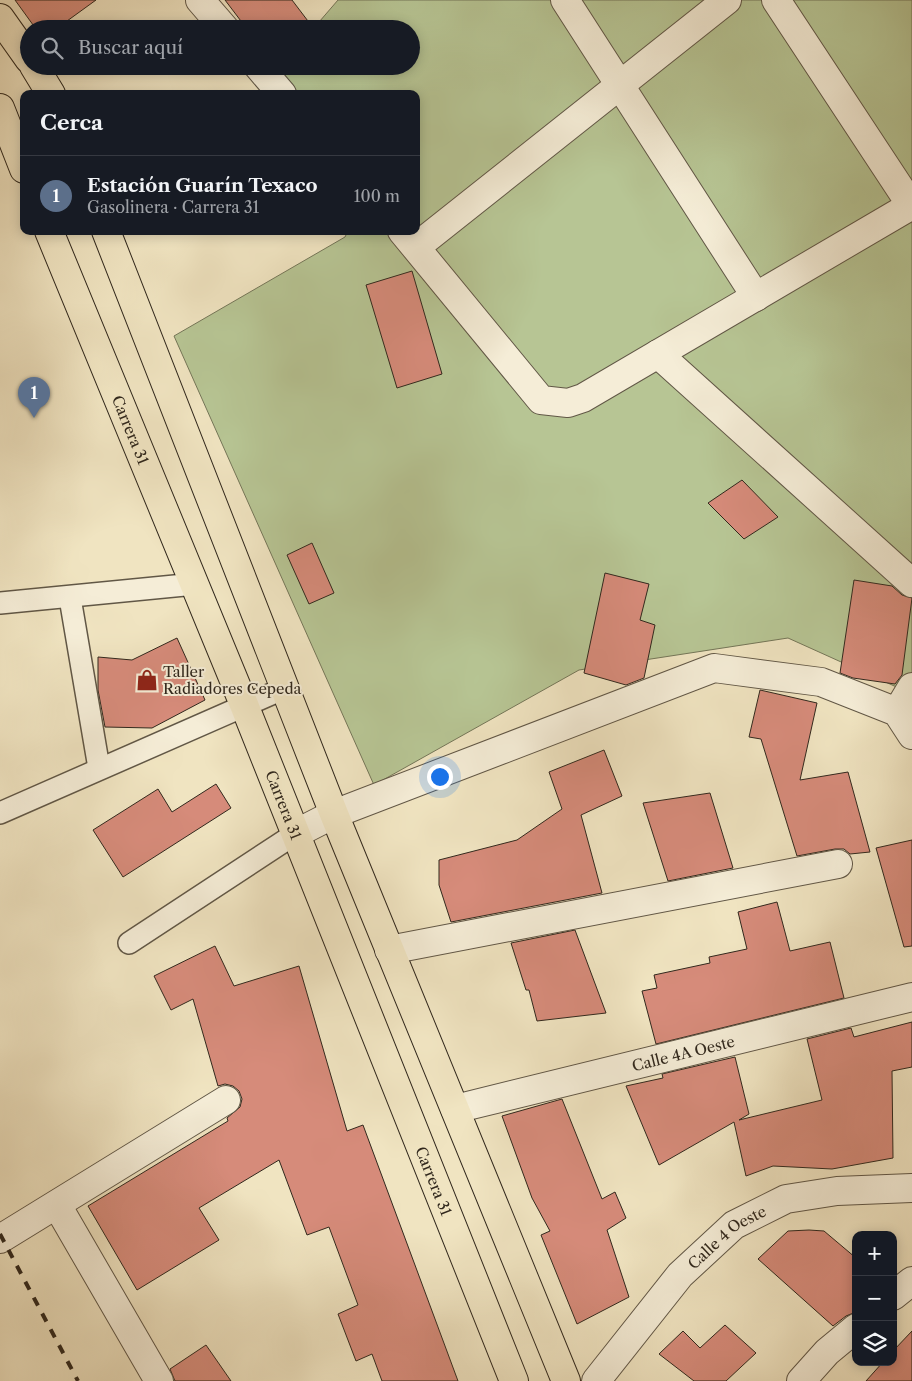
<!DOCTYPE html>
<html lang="es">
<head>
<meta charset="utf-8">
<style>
  :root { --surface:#171b24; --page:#20242c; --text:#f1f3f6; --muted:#9ea1a6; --line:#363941; --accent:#c59692 }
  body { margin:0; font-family:"Libre Caslon Text",serif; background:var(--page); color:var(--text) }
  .controls { position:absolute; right:15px; bottom:15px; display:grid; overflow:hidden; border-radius:10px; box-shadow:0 2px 12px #0003 }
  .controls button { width:45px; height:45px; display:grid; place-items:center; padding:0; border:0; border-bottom:1px solid var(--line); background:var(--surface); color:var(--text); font:25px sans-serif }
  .you { position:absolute; left:439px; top:776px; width:18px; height:18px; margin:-12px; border:4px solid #fff; border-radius:50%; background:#1a73e8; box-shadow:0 0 0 8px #1a73e833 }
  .badge { display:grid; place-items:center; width:32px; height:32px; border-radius:50%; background:var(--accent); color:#fff; font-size:16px; font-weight:700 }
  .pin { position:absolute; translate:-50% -41px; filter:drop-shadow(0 1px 2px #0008) }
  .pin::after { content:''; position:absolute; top:26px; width:18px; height:15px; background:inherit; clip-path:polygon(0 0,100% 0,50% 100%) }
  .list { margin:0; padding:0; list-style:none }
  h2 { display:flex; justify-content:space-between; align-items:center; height:65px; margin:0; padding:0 20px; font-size:21px }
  h2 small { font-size:16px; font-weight:400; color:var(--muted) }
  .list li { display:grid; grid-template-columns:32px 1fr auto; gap:15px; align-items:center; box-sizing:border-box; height:80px; padding:0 20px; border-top:1px solid var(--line) }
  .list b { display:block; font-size:19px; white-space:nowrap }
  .list p { margin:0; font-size:16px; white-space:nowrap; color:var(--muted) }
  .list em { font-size:16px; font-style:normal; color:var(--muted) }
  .icon { flex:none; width:28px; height:28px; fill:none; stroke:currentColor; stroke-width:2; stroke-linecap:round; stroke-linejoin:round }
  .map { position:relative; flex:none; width:912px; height:1381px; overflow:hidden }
  .search { position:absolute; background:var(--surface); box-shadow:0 2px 12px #0003; left:20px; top:20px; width:400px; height:55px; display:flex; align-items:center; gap:12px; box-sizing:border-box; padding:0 18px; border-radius:28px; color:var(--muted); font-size:19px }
  .panel { position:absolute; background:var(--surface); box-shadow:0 2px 12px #0003; left:20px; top:90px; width:400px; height:145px; border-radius:10px }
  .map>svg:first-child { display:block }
  .green { fill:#b7c594; stroke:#747658 }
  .building { fill:#d68b7a; stroke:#31281d }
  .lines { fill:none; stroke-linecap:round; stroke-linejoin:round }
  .service-casing { stroke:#615746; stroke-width:24 }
  .minor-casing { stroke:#615746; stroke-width:30 }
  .trunk-casing { stroke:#31281d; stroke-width:30 }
  .service { stroke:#f5edd7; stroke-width:21 }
  .minor { stroke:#f5edd7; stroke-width:28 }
  .trunk { stroke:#f0e4c1; stroke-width:28 }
  .rail { stroke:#31281d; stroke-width:4; stroke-dasharray:9 9; stroke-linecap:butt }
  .labels { text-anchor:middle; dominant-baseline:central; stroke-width:4; stroke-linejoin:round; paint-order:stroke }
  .street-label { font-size:15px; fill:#31281d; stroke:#f5edd7 }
  .poi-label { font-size:15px; fill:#31281d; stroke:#f5edd7; text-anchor:start }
</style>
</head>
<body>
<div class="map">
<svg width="912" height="1381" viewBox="0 0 912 1381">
  <rect width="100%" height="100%" fill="#f0e4c1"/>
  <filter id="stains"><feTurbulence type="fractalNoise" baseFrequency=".004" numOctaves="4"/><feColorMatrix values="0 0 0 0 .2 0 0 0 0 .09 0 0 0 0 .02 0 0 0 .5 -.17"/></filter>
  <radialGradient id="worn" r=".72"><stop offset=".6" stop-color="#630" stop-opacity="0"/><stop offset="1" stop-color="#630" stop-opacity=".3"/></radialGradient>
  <path class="green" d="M 338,0 L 912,0 L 912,694 L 788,638 L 579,670 L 374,785 L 174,336 L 345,237 L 348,231 L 416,231 L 416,94 L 284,94 L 270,77 L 280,66 L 411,66 L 411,29 L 313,29 Z"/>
  <g class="building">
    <path d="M 15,0 L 96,0 L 56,29 L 36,29 Z"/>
    <path d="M 225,0 L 292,0 L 314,29 L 247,29 Z"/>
    <path d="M 412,271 L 442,374 L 397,388 L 366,285 Z"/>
    <path d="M 742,480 L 778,517 L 744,539 L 708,503 Z"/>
    <path d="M 312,543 L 334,593 L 309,604 L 287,555 Z"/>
    <path d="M 605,573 L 649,584 L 640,620 L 655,625 L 644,678 L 626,685 L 584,673 Z"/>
    <path d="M 854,580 L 892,586 L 902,595 L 912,598 L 902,675 L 895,684 L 853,678 L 840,673 Z"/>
    <path d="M 177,638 L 205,700 L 152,728 L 105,727 L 98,690 L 98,657 L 132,660 Z"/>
    <path d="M 760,690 L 817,703 L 800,780 L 848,772 L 870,852 L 850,854 L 844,849 L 835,849 L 797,856 L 761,739 L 749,737 Z"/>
    <path d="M 604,750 L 622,796 L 581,815 L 602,893 L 451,922 L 439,885 L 439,860 L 517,840 L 562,809 L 549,772 Z"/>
    <path d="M 216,784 L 231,808 L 123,877 L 93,830 L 158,789 L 172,812 Z"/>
    <path d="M 710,793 L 733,868 L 668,881 L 643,803 Z"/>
    <path d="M 912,840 L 912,946 L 904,947 L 876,848 Z"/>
    <path d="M 777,902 L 790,951 L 830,942 L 844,998 L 656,1044 L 642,991 L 657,988 L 654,975 L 710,963 L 709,957 L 747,949 L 738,912 Z"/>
    <path d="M 575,930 L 606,1013 L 537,1021 L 529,990 L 526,990 L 511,943 Z"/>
    <path d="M 215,946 L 234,986 L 299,966 L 347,1131 L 363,1125 L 458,1381 L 382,1381 L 372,1354 L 356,1361 L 338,1314 L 358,1305 L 329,1227 L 307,1235 L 279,1160 L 199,1208 L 219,1240 L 137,1290 L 88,1206 L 228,1121 L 227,1118 L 240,1107 L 242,1099 L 239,1091 L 233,1086 L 225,1084 L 218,1086 L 193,999 L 171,1010 L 154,976 Z"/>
    <path d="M 912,1022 L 912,1067 L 892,1071 L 893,1158 L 832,1169 L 773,1166 L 746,1176 L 734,1122 L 659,1165 L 626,1086 L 663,1078 L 662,1074 L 735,1057 L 749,1114 L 739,1120 L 822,1100 L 807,1039 L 851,1028 L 854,1037 Z"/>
    <path d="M 562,1099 L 602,1199 L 615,1192 L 626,1218 L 607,1230 L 629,1297 L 577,1324 L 541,1235 L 550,1231 L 532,1198 L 502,1116 Z"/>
    <path d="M 809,1230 L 824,1231 L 856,1258 L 856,1312 L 846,1316 L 833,1326 L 758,1259 L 788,1231 Z"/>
    <path d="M 725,1325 L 756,1353 L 726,1381 L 694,1381 L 659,1354 L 683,1331 L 700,1348 Z"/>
    <path d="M 912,1331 L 912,1381 L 866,1381 L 883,1362 L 893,1362 L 893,1351 Z"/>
    <path d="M 206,1345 L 231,1381 L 175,1381 L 170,1369 Z"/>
  </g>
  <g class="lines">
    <g class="service-casing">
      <g id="service">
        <path d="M 70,598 L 99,768"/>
        <path d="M 0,603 L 195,584"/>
        <path d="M 0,813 L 285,688"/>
        <path d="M 129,943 L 295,834"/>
      </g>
    </g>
    <g class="minor-casing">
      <g id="minor">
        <path d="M 200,0 L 225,29"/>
        <path d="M 565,0 L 756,297"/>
        <path d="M 776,0 L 911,205"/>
        <path d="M 258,66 L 282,94"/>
        <path d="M 402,231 L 541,400 L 568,403 L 583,398 L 912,205"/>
        <path d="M 416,247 L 727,0"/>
        <path d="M 658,354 L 912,583"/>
        <path d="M 897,712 L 912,687"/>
        <path d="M 295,834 L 334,814 L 714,668 L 821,682 L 897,712 L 912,735"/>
        <path d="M 389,950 L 838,864"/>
        <path id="s1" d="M 455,1109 L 912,997"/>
        <path d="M 57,1205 L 159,1381"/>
        <path d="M 0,1239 L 226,1100"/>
        <path d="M 893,1296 L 912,1281"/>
        <path id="s2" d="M 596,1381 L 680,1275 L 734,1225 L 786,1199 L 837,1191 L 912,1188"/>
        <path d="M 801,1381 L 827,1352 L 856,1328"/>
      </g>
    </g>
    <g class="trunk-casing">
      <g id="trunk">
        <path d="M 0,18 L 29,59"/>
        <path d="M 34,66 L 51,94"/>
        <path d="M 0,108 L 24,169"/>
        <path id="s3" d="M 49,231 L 245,707 L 514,1381"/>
        <path d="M 106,231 L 334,814 L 566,1381"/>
      </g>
    </g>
    <use href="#service" class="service"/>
    <use href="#minor" class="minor"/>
    <use href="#trunk" class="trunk"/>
    <path class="rail" d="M 0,1234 L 78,1381"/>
  </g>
  <defs>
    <g id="shop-bare" transform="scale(1.725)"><path d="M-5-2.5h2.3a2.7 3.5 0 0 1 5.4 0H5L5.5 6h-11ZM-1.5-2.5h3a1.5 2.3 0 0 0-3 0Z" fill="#8f2418" stroke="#f5edd7" stroke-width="2.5" paint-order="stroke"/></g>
  </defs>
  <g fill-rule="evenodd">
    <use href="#shop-bare" x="147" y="680"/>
  </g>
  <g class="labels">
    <g class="street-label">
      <text stroke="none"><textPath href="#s3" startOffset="215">Carrera 31</textPath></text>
      <text stroke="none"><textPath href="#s3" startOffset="620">Carrera 31</textPath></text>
      <text stroke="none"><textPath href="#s1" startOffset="235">Calle 4A Oeste</textPath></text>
      <text stroke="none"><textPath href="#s3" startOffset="1025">Carrera 31</textPath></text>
      <text stroke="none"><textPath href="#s2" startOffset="196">Calle 4 Oeste</textPath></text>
    </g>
    <g class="poi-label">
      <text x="163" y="671">Taller<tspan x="163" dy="17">Radiadores Cepeda</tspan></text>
    </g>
  </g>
  <rect width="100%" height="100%" filter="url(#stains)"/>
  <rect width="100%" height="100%" fill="url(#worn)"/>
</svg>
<div class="controls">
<button>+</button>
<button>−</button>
<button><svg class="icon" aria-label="layers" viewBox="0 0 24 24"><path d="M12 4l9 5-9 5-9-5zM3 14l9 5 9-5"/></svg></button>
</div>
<div class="you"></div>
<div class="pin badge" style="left:34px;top:418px;background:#5c6f8a">1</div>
<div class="search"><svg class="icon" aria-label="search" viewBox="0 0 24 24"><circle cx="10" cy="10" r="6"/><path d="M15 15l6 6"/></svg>Buscar aquí</div>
<section class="panel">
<h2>Cerca<small></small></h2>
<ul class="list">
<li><span class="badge" style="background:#5c6f8a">1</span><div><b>Estación Guarín Texaco</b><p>Gasolinera · Carrera 31</p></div><em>100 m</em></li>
</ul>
</section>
</div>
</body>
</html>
